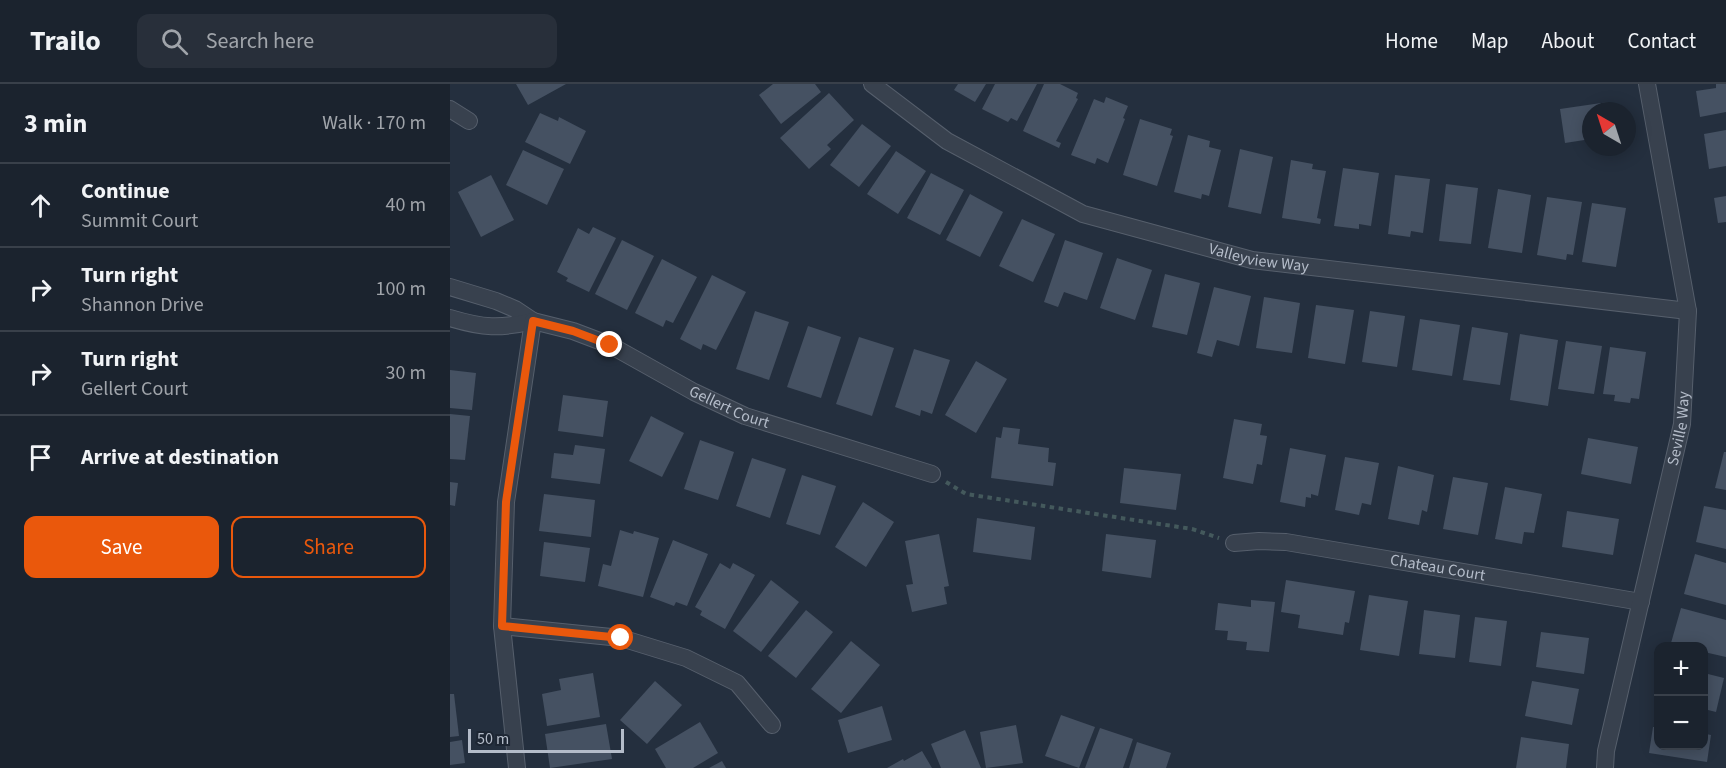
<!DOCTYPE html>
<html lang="en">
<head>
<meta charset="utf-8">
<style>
  :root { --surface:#1b232e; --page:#282f3a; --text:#f1f3f6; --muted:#a0a4aa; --line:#39404a; --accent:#ea580c }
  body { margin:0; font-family:"Source Sans 3",sans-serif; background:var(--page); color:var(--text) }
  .controls { position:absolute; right:18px; bottom:18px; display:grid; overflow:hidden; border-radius:12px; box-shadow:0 3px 15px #0003 }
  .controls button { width:54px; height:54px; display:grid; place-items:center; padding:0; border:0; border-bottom:2px solid var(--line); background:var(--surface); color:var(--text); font:30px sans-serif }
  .compass { position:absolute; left:1132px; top:18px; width:54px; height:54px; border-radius:50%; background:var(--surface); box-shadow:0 3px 15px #0003; rotate:321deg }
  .scale { position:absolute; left:18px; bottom:15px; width:156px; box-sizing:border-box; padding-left:6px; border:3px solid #b4bcc9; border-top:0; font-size:16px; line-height:21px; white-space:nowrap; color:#b4bcc9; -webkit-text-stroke:4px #1d2633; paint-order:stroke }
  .stop { position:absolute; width:18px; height:18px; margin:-14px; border:4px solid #ea580c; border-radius:50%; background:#fff }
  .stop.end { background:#ea580c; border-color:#fff; box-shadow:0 2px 6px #0008 }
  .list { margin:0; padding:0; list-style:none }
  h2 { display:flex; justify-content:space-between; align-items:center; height:78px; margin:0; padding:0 24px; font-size:26px }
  h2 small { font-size:20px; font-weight:400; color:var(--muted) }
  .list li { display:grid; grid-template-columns:39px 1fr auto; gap:18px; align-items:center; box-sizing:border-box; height:84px; padding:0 24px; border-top:2px solid var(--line) }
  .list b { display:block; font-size:22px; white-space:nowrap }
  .list p { margin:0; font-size:20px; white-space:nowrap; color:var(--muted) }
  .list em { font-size:20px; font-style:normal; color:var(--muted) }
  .actions { display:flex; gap:12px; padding:18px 24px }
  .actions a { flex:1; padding:14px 0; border:2px solid var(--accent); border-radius:12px; text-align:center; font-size:21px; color:var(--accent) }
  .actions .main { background:var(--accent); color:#fff }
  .icon { flex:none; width:33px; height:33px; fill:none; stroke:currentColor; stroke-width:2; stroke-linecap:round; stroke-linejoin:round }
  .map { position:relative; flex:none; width:1276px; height:684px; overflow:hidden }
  header { display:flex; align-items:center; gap:36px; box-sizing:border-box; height:84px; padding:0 30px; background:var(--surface); border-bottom:2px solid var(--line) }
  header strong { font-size:28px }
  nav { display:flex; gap:33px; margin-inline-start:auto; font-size:21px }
  .search { width:420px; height:54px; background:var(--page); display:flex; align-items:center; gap:15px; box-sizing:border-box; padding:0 21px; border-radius:12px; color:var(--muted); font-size:22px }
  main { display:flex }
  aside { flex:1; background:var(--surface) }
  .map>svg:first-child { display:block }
  .building { fill:#455162 }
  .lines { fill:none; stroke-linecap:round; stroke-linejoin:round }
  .minor-casing { stroke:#565f6c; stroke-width:18 }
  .path { stroke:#44595c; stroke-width:4; stroke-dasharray:4.5 4.5; stroke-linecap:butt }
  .minor { stroke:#38414e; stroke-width:16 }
  .route { stroke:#ea580c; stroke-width:8 }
  .labels { text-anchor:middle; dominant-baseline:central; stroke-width:5; stroke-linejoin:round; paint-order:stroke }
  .street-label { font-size:16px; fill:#b4bcc9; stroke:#1d2633 }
</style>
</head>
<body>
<header>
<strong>Trailo</strong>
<div class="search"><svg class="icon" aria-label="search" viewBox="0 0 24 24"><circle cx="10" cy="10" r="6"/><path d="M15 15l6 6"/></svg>Search here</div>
<nav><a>Home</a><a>Map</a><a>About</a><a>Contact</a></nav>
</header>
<main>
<aside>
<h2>3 min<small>Walk · 170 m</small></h2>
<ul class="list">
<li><svg class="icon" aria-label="ahead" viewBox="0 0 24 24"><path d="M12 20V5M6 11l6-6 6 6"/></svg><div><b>Continue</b><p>Summit Court</p></div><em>40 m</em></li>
<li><svg class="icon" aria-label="right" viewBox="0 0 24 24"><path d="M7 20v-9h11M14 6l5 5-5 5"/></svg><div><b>Turn right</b><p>Shannon Drive</p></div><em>100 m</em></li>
<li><svg class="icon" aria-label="right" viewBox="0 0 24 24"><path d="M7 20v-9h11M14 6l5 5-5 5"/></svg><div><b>Turn right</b><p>Gellert Court</p></div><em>30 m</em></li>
<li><svg class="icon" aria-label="arrive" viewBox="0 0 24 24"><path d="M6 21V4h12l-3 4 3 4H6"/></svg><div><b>Arrive at destination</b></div></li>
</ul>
<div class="actions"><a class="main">Save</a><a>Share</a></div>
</aside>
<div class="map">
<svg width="1276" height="684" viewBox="0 0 1276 684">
  <rect width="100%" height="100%" fill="#242f3e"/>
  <g class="building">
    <path d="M 66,0 L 116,0 L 78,21 Z"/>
    <path d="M 323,0 L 365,0 L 371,8 L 331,40 L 309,11 Z"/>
    <path d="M 508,0 L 536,0 L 525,18 L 504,6 Z"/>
    <path d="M 545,0 L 587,0 L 567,37 L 561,34 L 558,38 L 532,25 Z"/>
    <path d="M 594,0 L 610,0 L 628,9 L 626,14 L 628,15 L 606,57 L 611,59 L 609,64 L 573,47 Z"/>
    <path d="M 1266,0 L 1276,0 L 1276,28 L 1250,33 L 1246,7 L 1266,4 Z"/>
    <path d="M 379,9 L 404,36 L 377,61 L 381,65 L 359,85 L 330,54 Z"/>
    <path d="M 656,13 L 678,22 L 673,34 L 675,35 L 658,79 L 647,74 L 645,80 L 621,71 L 644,15 L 654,19 Z"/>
    <path d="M 1158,18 L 1160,27 L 1141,27 L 1141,55 L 1115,59 L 1110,25 Z"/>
    <path d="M 90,29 L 108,37 L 109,33 L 136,47 L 120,80 L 75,58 Z"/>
    <path d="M 690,35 L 722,45 L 720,51 L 723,52 L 707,102 L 673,91 Z"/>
    <path d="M 412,40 L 441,62 L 409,103 L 380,81 Z"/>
    <path d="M 1276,46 L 1276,82 L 1259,85 L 1254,50 Z"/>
    <path d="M 738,51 L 760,57 L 759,63 L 771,66 L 759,112 L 752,110 L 751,115 L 724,108 Z"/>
    <path d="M 790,65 L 823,73 L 811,130 L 778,123 Z"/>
    <path d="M 73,66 L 114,85 L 97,121 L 56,101 Z"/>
    <path d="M 446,67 L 476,87 L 448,130 L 417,110 Z"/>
    <path d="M 841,76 L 863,80 L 862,85 L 876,87 L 867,134 L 871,135 L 870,140 L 832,134 Z"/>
    <path d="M 893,84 L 929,89 L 921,142 L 909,140 L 909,145 L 884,142 Z"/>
    <path d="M 481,89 L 514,106 L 490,151 L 457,134 Z"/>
    <path d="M 41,91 L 64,136 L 31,153 L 8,108 Z"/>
    <path d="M 945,91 L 980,95 L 973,149 L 961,147 L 960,153 L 938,150 Z"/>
    <path d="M 996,100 L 1028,104 L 1021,160 L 989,157 Z"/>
    <path d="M 1048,105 L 1081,111 L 1072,169 L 1038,164 Z"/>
    <path d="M 520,110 L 553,128 L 530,173 L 496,156 Z"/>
    <path d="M 1276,112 L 1276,138 L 1268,139 L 1264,114 Z"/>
    <path d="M 1097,113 L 1132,118 L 1123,171 L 1117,170 L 1116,176 L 1087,171 Z"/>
    <path d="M 1142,119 L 1176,124 L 1166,183 L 1132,178 Z"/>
    <path d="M 572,135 L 605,150 L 583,198 L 549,182 Z"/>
    <path d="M 143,143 L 166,154 L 139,208 L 116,197 L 118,194 L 107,188 L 128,144 L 139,150 Z"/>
    <path d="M 172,156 L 204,172 L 177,226 L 145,210 Z"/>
    <path d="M 615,156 L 653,169 L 637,216 L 614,208 L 608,223 L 594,218 Z"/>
    <path d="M 667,174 L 702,186 L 685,236 L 650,224 Z"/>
    <path d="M 212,175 L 247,193 L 223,239 L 216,236 L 213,243 L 185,229 Z"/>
    <path d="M 715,190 L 750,199 L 737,251 L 702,243 Z"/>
    <path d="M 262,191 L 296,208 L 266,266 L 253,260 L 251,266 L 230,255 Z"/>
    <path d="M 764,203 L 801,212 L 789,262 L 767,256 L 762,273 L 747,269 Z"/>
    <path d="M 814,213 L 850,219 L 842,269 L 806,264 Z"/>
    <path d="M 866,221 L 904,226 L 895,280 L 858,274 Z"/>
    <path d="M 305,227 L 339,238 L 319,296 L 286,285 Z"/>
    <path d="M 920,227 L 955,232 L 947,283 L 912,278 Z"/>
    <path d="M 970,235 L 1010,241 L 1002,292 L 962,286 Z"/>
    <path d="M 358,242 L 391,253 L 371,314 L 337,303 Z"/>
    <path d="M 1022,243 L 1058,249 L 1050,301 L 1013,296 Z"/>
    <path d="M 1070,250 L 1108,256 L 1098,322 L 1060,316 Z"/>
    <path d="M 409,253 L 444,264 L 422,332 L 386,320 Z"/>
    <path d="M 1116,257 L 1152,262 L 1144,310 L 1108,305 Z"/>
    <path d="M 1160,263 L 1196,268 L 1189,315 L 1181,314 L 1180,319 L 1164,317 L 1165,311 L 1153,310 Z"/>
    <path d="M 464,265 L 500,276 L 482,330 L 471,326 L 470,332 L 445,323 Z"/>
    <path d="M 526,277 L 557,295 L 526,349 L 495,331 Z"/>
    <path d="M 0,286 L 26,289 L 22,326 L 0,324 Z"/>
    <path d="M 113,311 L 158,317 L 153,353 L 108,347 Z"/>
    <path d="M 0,330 L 20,332 L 15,376 L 0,375 Z"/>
    <path d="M 201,332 L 234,349 L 212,393 L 179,377 Z"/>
    <path d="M 784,335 L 812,340 L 810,351 L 817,352 L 812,381 L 807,380 L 803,400 L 773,394 Z"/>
    <path d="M 553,343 L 570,345 L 568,360 L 599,364 L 598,378 L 606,379 L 603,402 L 541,394 L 546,353 L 551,354 Z"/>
    <path d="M 1138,354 L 1188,363 L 1181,400 L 1131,390 Z"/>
    <path d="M 250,356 L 284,368 L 268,416 L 234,405 Z"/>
    <path d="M 125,361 L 155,365 L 150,400 L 101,394 L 104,369 L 123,371 Z"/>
    <path d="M 840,364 L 876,371 L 868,412 L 861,410 L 861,414 L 856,413 L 855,423 L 830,418 Z"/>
    <path d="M 1274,368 L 1276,368 L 1276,406 L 1265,404 Z"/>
    <path d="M 895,373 L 929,379 L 921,421 L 912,419 L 909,431 L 885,426 Z"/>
    <path d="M 302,374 L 336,385 L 320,434 L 286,422 Z"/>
    <path d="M 948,382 L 984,391 L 977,428 L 972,426 L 969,441 L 938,435 Z"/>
    <path d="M 674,384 L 731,390 L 726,426 L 670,419 Z"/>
    <path d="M 352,391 L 386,402 L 370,451 L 336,440 Z"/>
    <path d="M 1003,393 L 1038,399 L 1028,451 L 993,445 Z"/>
    <path d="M 0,398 L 8,399 L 5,422 L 0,421 Z"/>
    <path d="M 1055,403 L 1092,410 L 1084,449 L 1074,448 L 1072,460 L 1045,455 Z"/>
    <path d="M 94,410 L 145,416 L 141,453 L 89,447 Z"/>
    <path d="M 413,418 L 444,438 L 416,483 L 385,463 Z"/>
    <path d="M 1254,422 L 1276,426 L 1276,465 L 1246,458 Z"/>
    <path d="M 1117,427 L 1169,435 L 1163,471 L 1112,463 Z"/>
    <path d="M 527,434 L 585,443 L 581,476 L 523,468 Z"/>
    <path d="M 170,446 L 183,450 L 184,447 L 209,454 L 193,513 L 148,502 L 153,480 L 161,482 Z"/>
    <path d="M 489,450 L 499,502 L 494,503 L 497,520 L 462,528 L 456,501 L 463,500 L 455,457 Z"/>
    <path d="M 656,450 L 706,456 L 701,494 L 652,487 Z"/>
    <path d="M 223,456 L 258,470 L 237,522 L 226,518 L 224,522 L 200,513 Z"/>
    <path d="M 94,458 L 140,464 L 135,498 L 90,492 Z"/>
    <path d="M 1245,470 L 1276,479 L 1276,521 L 1234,510 Z"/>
    <path d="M 270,479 L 280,485 L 283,479 L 305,491 L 275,545 L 250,531 L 252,527 L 245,523 Z"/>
    <path d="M 321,496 L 349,518 L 311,568 L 283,547 Z"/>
    <path d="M 836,496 L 905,507 L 899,539 L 895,538 L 893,551 L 848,544 L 850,531 L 831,528 Z"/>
    <path d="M 919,511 L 958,517 L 949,572 L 910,566 Z"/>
    <path d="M 801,516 L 825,518 L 819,568 L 796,566 L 797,558 L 777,556 L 778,547 L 765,546 L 768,519 L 801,523 Z"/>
    <path d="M 1231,524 L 1276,536 L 1276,573 L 1254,568 L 1254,562 L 1233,562 L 1221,559 Z"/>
    <path d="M 356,526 L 383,548 L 346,594 L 318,572 Z"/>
    <path d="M 974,526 L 1010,531 L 1005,574 L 969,570 Z"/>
    <path d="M 1025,533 L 1057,537 L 1051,582 L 1019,578 Z"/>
    <path d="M 1091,548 L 1139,554 L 1134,590 L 1086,583 Z"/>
    <path d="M 401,557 L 430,581 L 391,629 L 361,605 Z"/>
    <path d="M 143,589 L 150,633 L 97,642 L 92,610 L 111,606 L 109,595 Z"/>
    <path d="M 1254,589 L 1274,594 L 1266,628 L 1254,625 Z"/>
    <path d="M 205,597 L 232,621 L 197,660 L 170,636 Z"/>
    <path d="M 1082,597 L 1129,605 L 1122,641 L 1075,632 Z"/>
    <path d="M 0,610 L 4,610 L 9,652 L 0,653 Z"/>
    <path d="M 432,622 L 442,656 L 398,669 L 388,636 Z"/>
    <path d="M 611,631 L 645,643 L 629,684 L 595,672 Z"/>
    <path d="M 250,638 L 268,669 L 243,684 L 216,684 L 205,665 Z"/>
    <path d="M 1254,639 L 1258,640 L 1256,650 L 1261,651 L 1257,678 L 1199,669 L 1203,643 L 1208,643 L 1208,662 L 1254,662 Z"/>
    <path d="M 156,640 L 162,675 L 100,684 L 95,650 Z"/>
    <path d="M 566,641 L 573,679 L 536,684 L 530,648 Z"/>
    <path d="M 650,644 L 683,655 L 673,684 L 635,684 Z"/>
    <path d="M 515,646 L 531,684 L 491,684 L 481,660 Z"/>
    <path d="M 1071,653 L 1119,660 L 1116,684 L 1066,684 Z"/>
    <path d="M 12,656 L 15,679 L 0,681 L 0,658 Z"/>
    <path d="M 687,658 L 721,669 L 716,684 L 679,684 Z"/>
    <path d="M 472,667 L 482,684 L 437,684 L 453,675 L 454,677 Z"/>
    <path d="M 272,677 L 276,684 L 259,684 Z"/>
  </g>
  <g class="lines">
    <g class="minor-casing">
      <g id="minor">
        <path id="s1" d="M 422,0 L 497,57 L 633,130 L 802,176 L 1238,227"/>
        <path d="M 0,25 L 19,37"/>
        <path id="s2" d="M 0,203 L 46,217 L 65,225 L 83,237 L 123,247 L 160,261 L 244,308 L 295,332 L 482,390"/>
        <path d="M 0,234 C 33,244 50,245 83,237"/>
        <path id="s3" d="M 784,459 L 809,457 L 836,458 L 1191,518"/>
        <path d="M 52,542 L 171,554 L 236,574 L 287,599 L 322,641"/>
        <path d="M 67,684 L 52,542 L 56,418 L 83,237"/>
        <path id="s4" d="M 1155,684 L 1156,667 L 1232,340 L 1238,227 L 1197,0"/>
      </g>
    </g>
    <path class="path" d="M 496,398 L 516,410 L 742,445 L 769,454"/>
    <use href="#minor" class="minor"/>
  </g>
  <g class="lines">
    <path class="route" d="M 160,261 L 123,247 L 83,237 L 56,418 L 52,542 L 171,554"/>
  </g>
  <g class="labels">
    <g class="street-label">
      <text stroke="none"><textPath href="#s1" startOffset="430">Valleyview Way</textPath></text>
      <text stroke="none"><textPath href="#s2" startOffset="306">Gellert Court</textPath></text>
      <text stroke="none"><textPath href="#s4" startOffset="348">Seville Way</textPath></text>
      <text stroke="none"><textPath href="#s3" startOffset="206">Chateau Court</textPath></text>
    </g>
  </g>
</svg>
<div class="controls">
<button>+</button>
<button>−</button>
</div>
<svg class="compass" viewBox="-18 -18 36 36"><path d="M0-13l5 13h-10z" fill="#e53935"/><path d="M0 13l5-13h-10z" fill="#a0a4aa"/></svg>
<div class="scale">50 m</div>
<div class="stop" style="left:171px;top:554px"></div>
<div class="stop end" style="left:160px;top:261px"></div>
</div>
</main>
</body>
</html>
